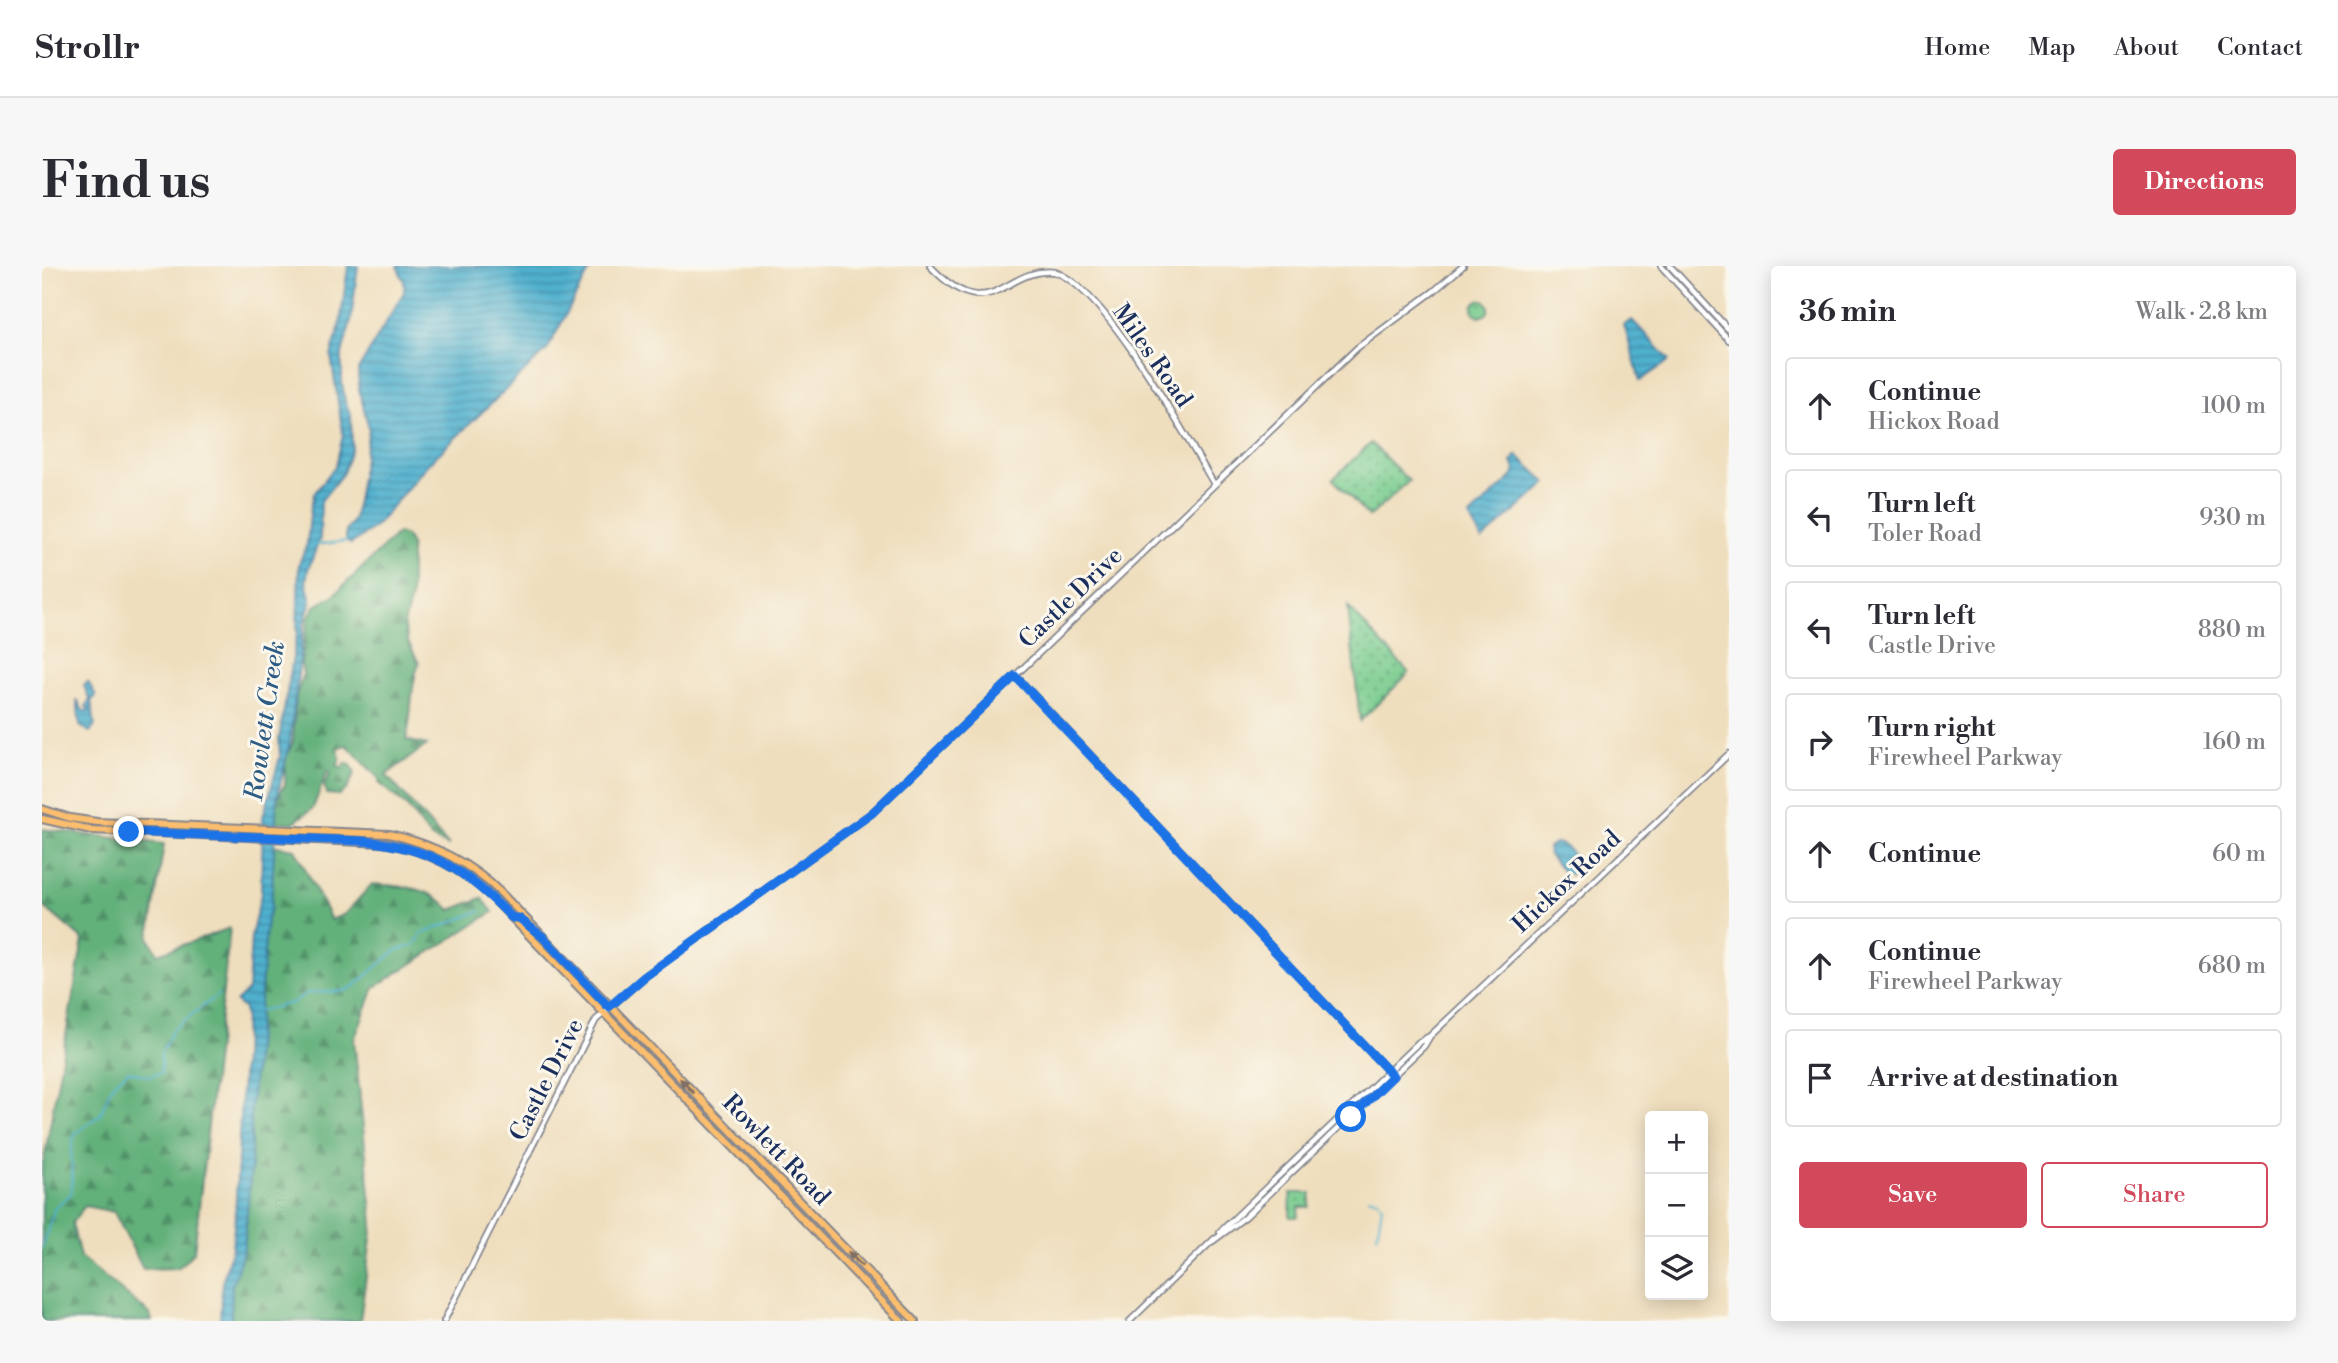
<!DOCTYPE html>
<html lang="en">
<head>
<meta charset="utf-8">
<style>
  :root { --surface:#fff; --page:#f7f7f7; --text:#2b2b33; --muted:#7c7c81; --line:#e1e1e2; --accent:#d1495b }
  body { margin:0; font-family:"Libre Bodoni",serif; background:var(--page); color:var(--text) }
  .controls { position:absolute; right:21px; bottom:21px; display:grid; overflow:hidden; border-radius:7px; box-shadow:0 4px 18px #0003 }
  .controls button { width:63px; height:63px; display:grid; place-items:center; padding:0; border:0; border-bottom:2px solid var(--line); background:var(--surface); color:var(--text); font:35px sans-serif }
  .stop { position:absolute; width:21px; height:21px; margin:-16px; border:5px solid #1a73e8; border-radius:50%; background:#fff }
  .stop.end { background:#1a73e8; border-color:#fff; box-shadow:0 2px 7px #0008 }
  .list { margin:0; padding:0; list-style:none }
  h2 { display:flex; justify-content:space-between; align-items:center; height:91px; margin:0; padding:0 28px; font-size:30px }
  h2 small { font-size:23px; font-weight:400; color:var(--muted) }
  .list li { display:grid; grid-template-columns:46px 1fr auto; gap:21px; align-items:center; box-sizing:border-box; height:98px; margin:0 14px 14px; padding:0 14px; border:2px solid var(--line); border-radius:7px }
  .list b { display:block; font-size:26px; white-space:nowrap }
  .list p { margin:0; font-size:23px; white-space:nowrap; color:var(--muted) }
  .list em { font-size:23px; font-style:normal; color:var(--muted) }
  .actions { display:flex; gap:14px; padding:21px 28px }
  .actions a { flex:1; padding:16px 0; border:2px solid var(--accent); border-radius:7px; text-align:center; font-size:24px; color:var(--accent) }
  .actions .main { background:var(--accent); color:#fff }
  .icon { flex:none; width:38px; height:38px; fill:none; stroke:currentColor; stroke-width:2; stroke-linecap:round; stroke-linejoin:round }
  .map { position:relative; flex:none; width:1687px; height:1055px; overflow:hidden; border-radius:7px }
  header { display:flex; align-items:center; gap:42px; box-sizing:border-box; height:98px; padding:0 35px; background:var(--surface); border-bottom:2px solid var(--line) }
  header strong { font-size:33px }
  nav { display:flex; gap:38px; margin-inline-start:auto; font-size:24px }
  .intro { display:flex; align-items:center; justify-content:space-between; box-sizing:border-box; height:168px; padding:0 42px }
  h1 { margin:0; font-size:49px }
  .button { padding:18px 32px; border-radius:7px; background:var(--accent); color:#fff; font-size:24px; font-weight:700 }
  main { display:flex; gap:42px; padding:0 42px }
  aside { flex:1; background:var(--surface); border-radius:7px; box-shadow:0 4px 18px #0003 }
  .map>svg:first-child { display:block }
  .grass { fill:url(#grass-dots); stroke:#4a7e76; stroke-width:2 }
  .forest { fill:url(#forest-firs); stroke:#3e706c; stroke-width:2 }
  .water { fill:url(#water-rules); stroke:#357096; stroke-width:2 }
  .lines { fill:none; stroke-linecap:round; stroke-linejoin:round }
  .stream { stroke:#4fb0ce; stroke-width:2 }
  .minor-casing { stroke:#85868e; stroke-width:8 }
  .major-casing { stroke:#85868e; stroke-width:10 }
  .minor { stroke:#fff; stroke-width:4.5 }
  .major { stroke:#fbbd6e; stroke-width:6 }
  .oneway { fill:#806f65 }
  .route { stroke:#1a73e8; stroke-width:9 }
  .labels { text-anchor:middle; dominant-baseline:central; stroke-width:6; stroke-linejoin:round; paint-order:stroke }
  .street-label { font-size:24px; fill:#1b2f5e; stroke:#fbf7ec }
  .water-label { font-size:26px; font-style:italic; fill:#2d5c85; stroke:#fbf7ec }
</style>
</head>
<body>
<header>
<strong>Strollr</strong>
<nav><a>Home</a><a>Map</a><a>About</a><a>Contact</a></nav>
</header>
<div class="intro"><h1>Find us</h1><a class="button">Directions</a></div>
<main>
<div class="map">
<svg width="1687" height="1055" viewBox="0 0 1687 1055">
  <defs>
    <pattern id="grass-dots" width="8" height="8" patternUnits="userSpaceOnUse" patternTransform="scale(1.75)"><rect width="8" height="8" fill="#79cc8f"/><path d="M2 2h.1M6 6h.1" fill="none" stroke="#62a678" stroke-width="1.8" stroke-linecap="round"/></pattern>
    <pattern id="forest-firs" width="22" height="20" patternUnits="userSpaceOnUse" patternTransform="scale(1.75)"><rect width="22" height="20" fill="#62b07a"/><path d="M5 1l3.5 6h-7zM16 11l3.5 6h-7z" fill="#509067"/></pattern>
    <pattern id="water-rules" width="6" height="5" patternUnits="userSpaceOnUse" patternTransform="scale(1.75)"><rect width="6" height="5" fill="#4fb0ce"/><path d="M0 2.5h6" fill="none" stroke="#4190aa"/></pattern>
  </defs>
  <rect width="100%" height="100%" fill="#fbf7ec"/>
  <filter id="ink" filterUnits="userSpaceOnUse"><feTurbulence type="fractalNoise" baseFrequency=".0143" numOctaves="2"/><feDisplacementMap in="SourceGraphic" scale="14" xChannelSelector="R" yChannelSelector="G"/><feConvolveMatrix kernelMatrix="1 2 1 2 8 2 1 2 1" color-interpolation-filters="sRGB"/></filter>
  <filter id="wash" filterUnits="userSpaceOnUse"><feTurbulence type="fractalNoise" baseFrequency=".00686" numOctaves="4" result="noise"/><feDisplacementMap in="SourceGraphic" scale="28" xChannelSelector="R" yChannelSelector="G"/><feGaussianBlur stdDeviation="1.57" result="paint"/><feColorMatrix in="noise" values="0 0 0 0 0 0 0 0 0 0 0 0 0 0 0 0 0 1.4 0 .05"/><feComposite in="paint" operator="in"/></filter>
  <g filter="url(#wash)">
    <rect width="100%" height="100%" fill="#efdebd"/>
    <g class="grass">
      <circle cx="1439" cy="42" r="8"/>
      <path d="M 1329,177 L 1367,215 L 1327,251 L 1291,213 Z"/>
      <path d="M 1306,341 L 1367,407 L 1318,455 Z"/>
      <path d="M 1249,927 L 1269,927 L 1267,941 L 1257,941 L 1256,951 L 1248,951 Z"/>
    </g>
    <g class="forest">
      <path d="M 356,267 L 364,270 L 369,279 L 369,332 L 362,358 L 366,376 L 377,397 C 367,423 371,449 364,474 L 385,479 L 344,509 L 407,580 L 389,572 L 365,541 L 337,517 L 338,514 L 305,479 L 296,482 L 298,494 L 295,499 L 301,502 L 303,497 L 308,498 L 313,506 L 305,523 L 297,529 L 285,528 L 282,520 L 288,506 L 285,505 L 271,542 L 251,557 L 232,556 L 234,535 L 243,518 L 243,494 L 251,476 L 254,430 L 261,408 L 259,398 L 266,352 L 273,340 L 291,330 Z"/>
      <path d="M 0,563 L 122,578 L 107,672 L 116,688 L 188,662 L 152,986 L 136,1002 L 101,1003 L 72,946 L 43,940 L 30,957 L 38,991 L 108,1048 L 110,1055 L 0,1055 L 0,904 L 41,674 L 0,639 Z"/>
      <path d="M 228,579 L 253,583 L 289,654 L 303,648 L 330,618 C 359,620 388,620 409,644 L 440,632 L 451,646 L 332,722 L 312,774 L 331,957 L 318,1055 L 184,1055 L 196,974 L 201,859 Z"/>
    </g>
    <g class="water">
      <path d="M 306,0 L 316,0 L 309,55 L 300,88 L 300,117 L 303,136 L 309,149 L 310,181 L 301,207 L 279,235 L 278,272 L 266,304 L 264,316 L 269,335 L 262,356 L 248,476 L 235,532 L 229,642 L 225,652 L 209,842 L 209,901 L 202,982 L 190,1020 L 189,1055 L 178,1055 L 180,1017 L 190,982 L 193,951 L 203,751 L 202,743 L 194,736 L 206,724 L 209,671 L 219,628 L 221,551 L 238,491 L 237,473 L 255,368 L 257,298 L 265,278 L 269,240 L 272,228 L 294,199 L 301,169 L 289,90 L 298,59 Z"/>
      <path d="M 355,0 L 550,0 L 505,84 L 384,200 L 334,260 L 309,278 L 304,275 L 304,265 L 312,253 L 327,163 L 317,123 L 316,104 L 362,26 L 362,15 Z"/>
      <path d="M 1590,54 L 1628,94 L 1598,115 L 1582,59 Z"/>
      <path d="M 1475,189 L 1505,217 L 1440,274 L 1427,251 L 1471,210 L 1473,203 L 1470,196 Z"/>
      <path d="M 46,416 L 54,430 L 49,435 L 53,459 L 48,466 L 38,460 L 35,433 L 41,445 L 47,445 L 44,440 L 48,434 L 42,420 Z"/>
      <path d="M 1513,577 C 1524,578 1536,591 1536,602 L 1531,608 L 1522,607 L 1507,589 L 1506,581 Z"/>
    </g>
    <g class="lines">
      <g class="stream">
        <path d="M 275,279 L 304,275"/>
        <path d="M 217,745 L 250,737 L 265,727 L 302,725 L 314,719 L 353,685 L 372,679 L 380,668 L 438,645"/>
        <path d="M 1326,931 L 1336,934 L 1340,940 L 1335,969"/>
        <path d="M 0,981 L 13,941 L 29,928 C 33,907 25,889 33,868 L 58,849 L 70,819 L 86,805 L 107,810 L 119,807 L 119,787 L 131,763 L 177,728"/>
      </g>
    </g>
  </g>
  <g filter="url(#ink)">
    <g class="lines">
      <g class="minor-casing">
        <g id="minor">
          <path d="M 888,0 C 950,65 961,0 1013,6 C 1064,23 1143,170 1172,218"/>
          <path d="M 1619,0 L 1687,74"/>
          <path d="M 1628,0 L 1687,64"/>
          <path d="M 973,409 L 1351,810"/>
          <path d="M 1178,966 L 1377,776 L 1386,771"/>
          <path d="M 1171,975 L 1203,951 L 1382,780 L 1388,770 L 1687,488"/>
          <path d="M 402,1055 L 554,754 L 602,711 L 830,547 L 1315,82 L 1392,25 L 1421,0"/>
          <path d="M 1088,1055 L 1172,973"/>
        </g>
      </g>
      <g class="major-casing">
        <g id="major">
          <path d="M 0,543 L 28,552 L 55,556 L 347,568 C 391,578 427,596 459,627 L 873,1055"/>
          <path d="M 0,553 L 49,564 L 342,577 C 386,584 421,603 453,634 L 859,1055"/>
        </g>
      </g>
      <use href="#minor" class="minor"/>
      <use href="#major" class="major"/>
    </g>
    <defs><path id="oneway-solid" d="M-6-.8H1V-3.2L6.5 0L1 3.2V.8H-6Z" transform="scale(1.75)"/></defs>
    <g class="oneway">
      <use href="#oneway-solid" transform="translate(645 820) rotate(-134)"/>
      <use href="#oneway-solid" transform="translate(813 993) rotate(-134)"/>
    </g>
  </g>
  <g class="lines" filter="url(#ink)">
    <path class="route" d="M 87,566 L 319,575 C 387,580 424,604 470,652 L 477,652 L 501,671 L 567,741 L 602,711 L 830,547 L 973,410 L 1351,810 L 1309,851"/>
  </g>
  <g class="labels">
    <g class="street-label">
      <text transform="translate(1110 90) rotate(55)">Miles Road</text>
      <text transform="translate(1029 332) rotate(-44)">Castle Drive</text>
      <text transform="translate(1525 616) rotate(-43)">Hickox Road</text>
      <text transform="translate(505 814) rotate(-63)">Castle Drive</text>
      <text transform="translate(734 884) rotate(46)">Rowlett Road</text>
    </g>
    <g class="water-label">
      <text transform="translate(223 455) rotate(-82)">Rowlett Creek</text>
    </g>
  </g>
</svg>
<div class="controls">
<button>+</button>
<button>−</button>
<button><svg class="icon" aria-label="layers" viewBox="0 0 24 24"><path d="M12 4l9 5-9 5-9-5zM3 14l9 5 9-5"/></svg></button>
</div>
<div class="stop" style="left:1309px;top:851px"></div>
<div class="stop end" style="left:87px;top:566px"></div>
</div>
<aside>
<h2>36 min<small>Walk · 2.8 km</small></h2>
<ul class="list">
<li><svg class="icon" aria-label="ahead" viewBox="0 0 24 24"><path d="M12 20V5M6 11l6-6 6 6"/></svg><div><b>Continue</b><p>Hickox Road</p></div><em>100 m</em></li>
<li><svg class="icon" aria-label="left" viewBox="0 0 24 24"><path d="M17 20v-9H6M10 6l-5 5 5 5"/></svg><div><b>Turn left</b><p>Toler Road</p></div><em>930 m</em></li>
<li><svg class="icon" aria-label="left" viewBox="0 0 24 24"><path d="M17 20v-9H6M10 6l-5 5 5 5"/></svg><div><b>Turn left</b><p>Castle Drive</p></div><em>880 m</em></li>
<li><svg class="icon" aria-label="right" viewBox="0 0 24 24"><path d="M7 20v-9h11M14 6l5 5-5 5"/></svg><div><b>Turn right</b><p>Firewheel Parkway</p></div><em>160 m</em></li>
<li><svg class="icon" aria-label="ahead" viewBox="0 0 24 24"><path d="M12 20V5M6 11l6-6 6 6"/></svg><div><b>Continue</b></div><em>60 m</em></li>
<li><svg class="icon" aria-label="ahead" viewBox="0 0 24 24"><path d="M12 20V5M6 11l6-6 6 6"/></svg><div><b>Continue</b><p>Firewheel Parkway</p></div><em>680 m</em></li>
<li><svg class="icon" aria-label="arrive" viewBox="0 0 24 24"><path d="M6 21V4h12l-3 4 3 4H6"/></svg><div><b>Arrive at destination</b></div></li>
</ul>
<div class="actions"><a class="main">Save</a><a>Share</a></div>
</aside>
</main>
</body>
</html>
